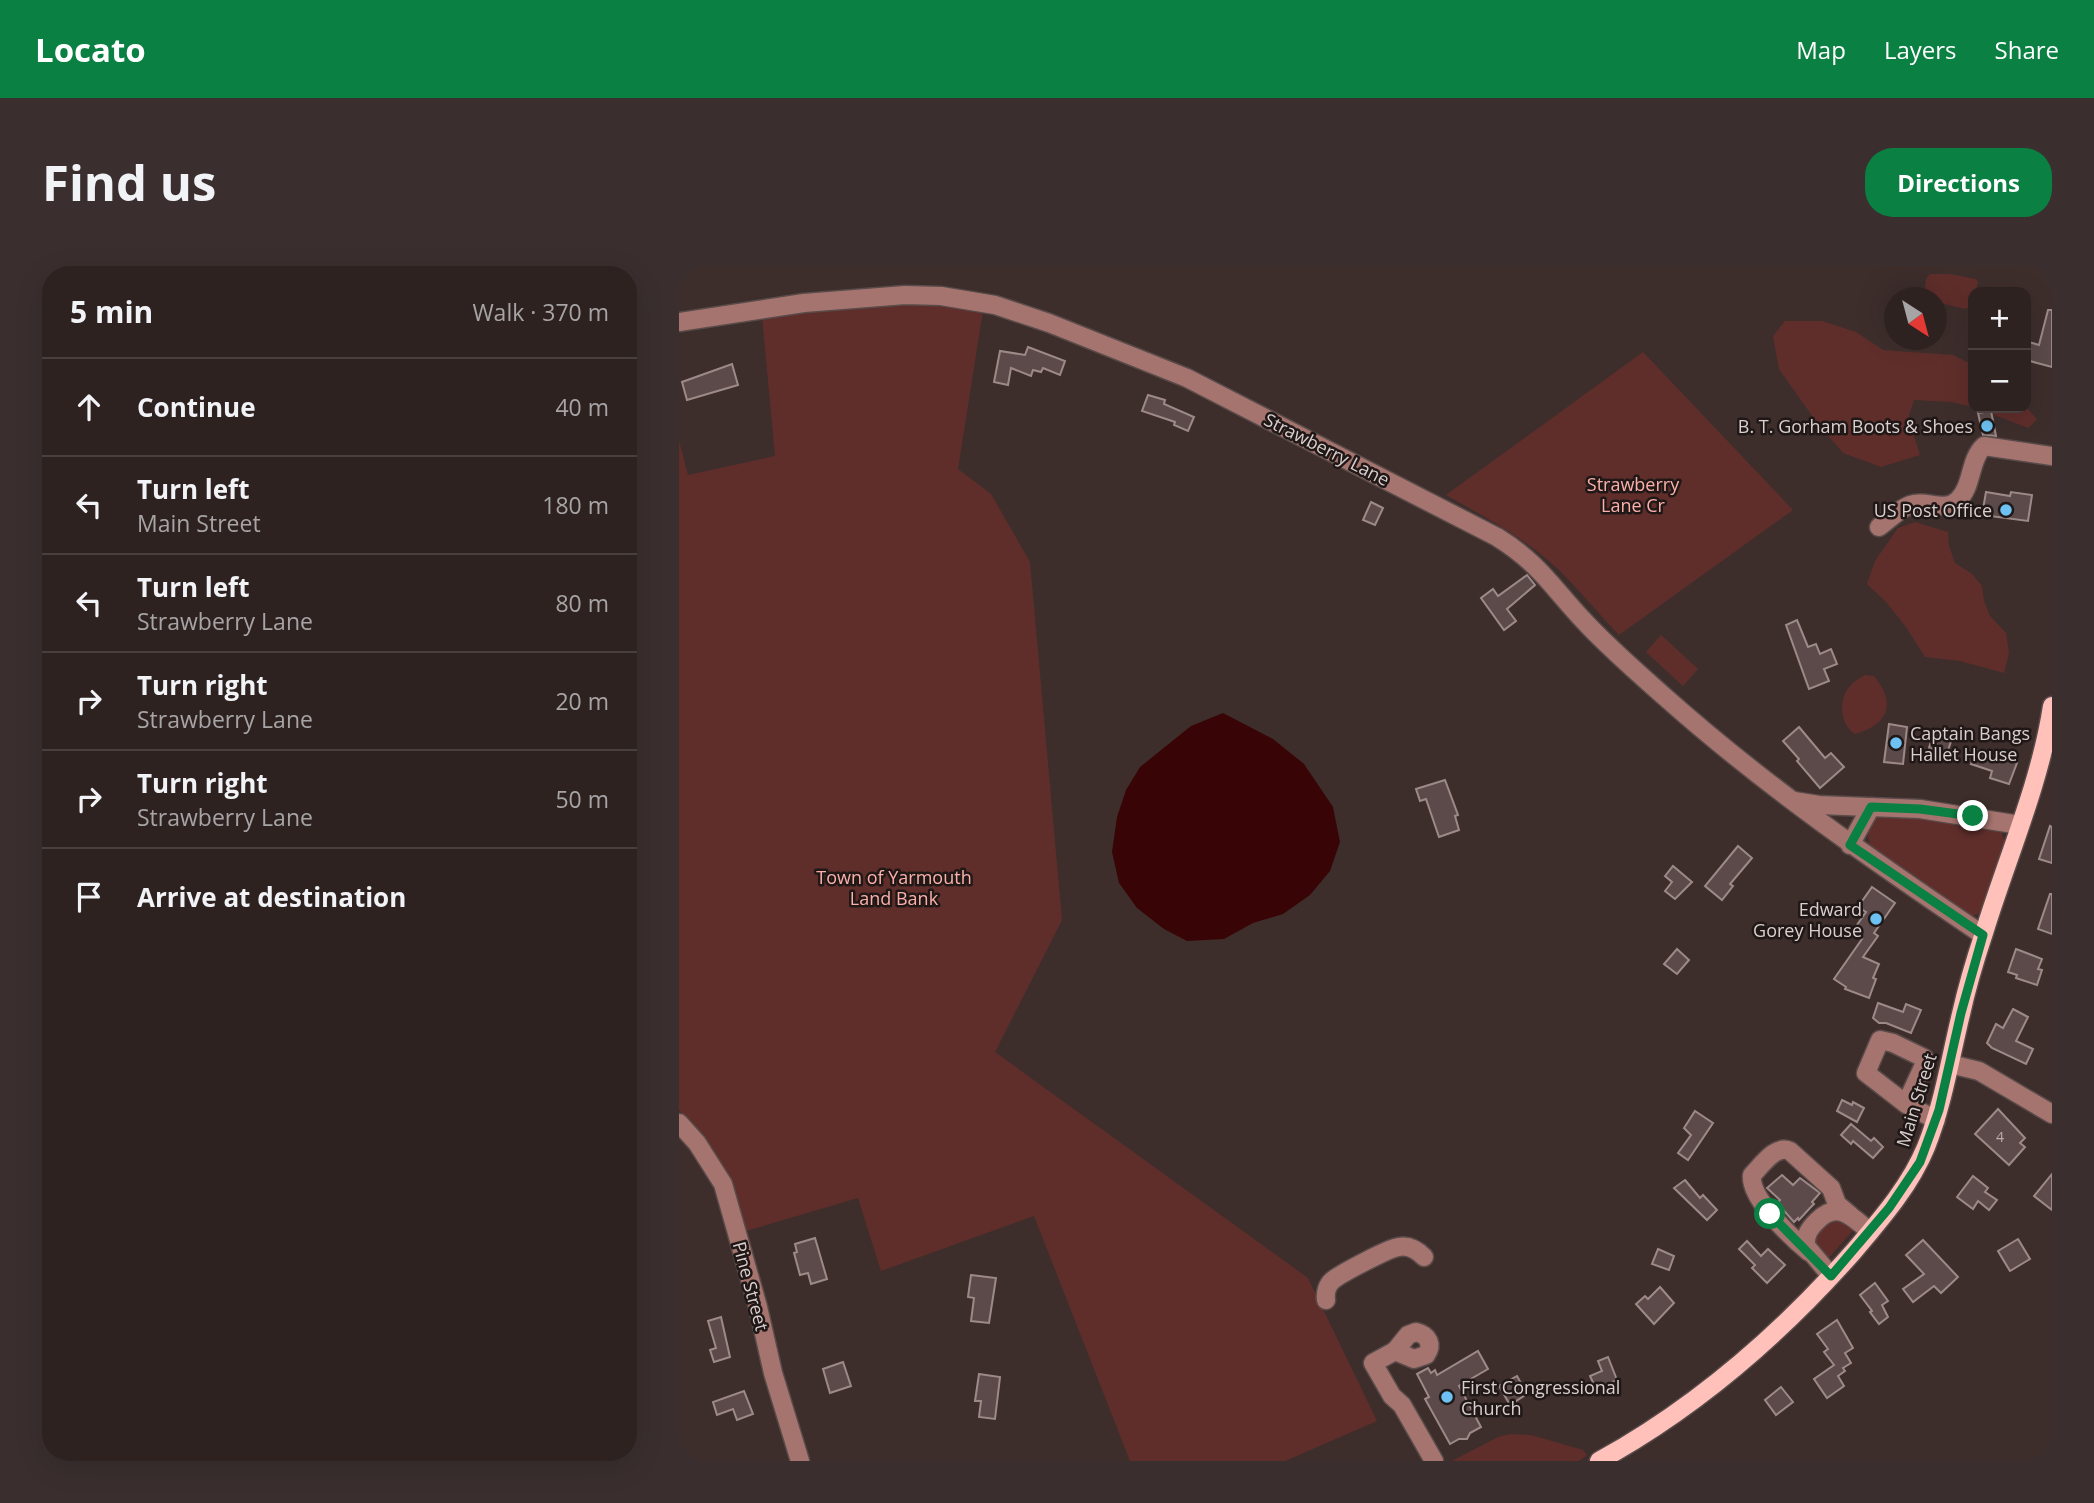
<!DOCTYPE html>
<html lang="en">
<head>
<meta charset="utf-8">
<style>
  :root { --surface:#2e2221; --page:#3a2f2e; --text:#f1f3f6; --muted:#a7a4a5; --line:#493f3f; --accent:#0b8043 }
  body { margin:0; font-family:"Open Sans",sans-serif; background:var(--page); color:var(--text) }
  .controls { position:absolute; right:21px; top:21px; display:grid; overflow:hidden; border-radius:14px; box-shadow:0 7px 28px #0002 }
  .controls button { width:63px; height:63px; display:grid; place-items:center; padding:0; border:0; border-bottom:2px solid var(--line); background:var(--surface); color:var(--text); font:35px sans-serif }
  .compass { position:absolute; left:1205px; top:21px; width:63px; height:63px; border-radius:50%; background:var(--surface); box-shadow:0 7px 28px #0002; rotate:144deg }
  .stop { position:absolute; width:21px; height:21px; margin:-16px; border:5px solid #0b8043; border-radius:50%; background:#fff }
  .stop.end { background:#0b8043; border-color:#fff; box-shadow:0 2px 7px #0008 }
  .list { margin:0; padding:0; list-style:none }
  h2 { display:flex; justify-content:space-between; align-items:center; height:91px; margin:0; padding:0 28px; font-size:30px }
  h2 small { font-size:23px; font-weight:400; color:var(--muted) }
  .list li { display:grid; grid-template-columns:46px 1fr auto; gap:21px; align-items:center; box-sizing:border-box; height:98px; padding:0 28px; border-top:2px solid var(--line) }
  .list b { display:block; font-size:26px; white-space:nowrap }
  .list p { margin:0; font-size:23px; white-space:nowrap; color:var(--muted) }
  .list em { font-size:23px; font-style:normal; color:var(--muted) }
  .icon { flex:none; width:38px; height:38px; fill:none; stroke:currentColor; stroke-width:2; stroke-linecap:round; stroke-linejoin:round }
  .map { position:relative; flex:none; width:1373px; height:1195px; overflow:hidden; border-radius:28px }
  header { display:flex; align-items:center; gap:42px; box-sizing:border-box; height:98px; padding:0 35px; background:var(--accent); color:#fff }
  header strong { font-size:33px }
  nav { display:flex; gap:38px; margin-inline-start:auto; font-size:24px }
  .intro { display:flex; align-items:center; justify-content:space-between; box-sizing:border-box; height:168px; padding:0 42px }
  h1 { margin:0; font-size:49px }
  .button { padding:18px 32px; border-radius:28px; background:var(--accent); color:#fff; font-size:24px; font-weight:700 }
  main { display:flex; gap:42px; padding:0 42px }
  aside { flex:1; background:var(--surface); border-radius:28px; box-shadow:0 7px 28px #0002 }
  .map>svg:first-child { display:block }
  .green { fill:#5f2e2b }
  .water { fill:#390405 }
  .building { fill:#5b4a49; stroke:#9d8a88; stroke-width:2 }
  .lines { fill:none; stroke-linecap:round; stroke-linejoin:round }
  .minor-casing { stroke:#594b49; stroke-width:21 }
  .major-casing { stroke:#594b49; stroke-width:21 }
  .minor { stroke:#a6746f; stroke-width:18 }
  .major { stroke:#ffc1ba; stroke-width:18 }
  .route { stroke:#0b8043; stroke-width:9 }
  .poi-dot { fill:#6dc2f3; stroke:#1f1817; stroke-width:2.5 }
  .labels { text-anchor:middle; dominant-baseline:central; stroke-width:5; stroke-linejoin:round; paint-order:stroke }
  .number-label { font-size:14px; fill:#baaead }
  .poi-label { font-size:18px; fill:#dacfce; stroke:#1f1817; text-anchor:end }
  .street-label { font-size:18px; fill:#dacfce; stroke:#1f1817 }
  .park-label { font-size:18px; fill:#fcb0a9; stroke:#1f1817 }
</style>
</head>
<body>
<header>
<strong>Locato</strong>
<nav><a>Map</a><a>Layers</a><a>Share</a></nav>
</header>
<div class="intro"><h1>Find us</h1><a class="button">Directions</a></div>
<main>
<aside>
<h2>5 min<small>Walk · 370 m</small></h2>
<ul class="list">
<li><svg class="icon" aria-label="ahead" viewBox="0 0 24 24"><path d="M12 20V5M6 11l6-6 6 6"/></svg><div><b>Continue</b></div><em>40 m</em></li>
<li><svg class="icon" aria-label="left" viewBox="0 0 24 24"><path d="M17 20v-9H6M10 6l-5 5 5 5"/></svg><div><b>Turn left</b><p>Main Street</p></div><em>180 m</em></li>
<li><svg class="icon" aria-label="left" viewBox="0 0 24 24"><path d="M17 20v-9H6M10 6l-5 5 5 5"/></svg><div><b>Turn left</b><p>Strawberry Lane</p></div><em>80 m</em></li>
<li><svg class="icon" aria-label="right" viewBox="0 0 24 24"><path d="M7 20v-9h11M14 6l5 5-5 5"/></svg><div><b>Turn right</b><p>Strawberry Lane</p></div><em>20 m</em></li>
<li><svg class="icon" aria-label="right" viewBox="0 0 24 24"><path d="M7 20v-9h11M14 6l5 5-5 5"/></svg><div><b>Turn right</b><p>Strawberry Lane</p></div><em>50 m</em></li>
<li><svg class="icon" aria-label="arrive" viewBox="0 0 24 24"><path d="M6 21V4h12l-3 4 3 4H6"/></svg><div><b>Arrive at destination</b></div></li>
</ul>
</aside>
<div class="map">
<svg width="1373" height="1195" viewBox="0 0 1373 1195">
  <rect width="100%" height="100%" fill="#3d2e2c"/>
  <g class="green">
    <path d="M 1251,8 L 1270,8 L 1297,13 L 1299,16 L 1292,40 L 1286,43 L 1258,36 L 1258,32 L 1249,31 C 1245,25 1245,12 1251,8 Z"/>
    <path d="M 225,36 L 277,39 L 304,44 L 279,203 L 312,228 L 351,296 L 383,654 L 316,786 L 629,1012 L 698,1155 L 606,1195 L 451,1195 L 355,950 L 202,1005 L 179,932 L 67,965 L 32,882 L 0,844 L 0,175 L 9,209 L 96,190 L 83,50 L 148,41 L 202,40 Z"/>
    <path d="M 1106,55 L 1143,55 L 1177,66 L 1204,84 L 1274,89 L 1294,99 L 1294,141 L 1272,136 L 1235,134 L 1229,152 L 1241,189 L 1202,201 L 1164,187 L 1136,154 L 1100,103 L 1094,70 Z"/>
    <path d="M 964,86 L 1114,244 L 940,369 C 920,348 901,325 881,305 C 848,273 806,251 767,229 Z"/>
    <path d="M 1347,141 L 1358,153 L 1349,162 L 1297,142 Z"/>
    <path d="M 1236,256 L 1269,266 L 1270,280 L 1276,297 L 1293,308 L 1303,320 L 1305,335 L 1311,350 L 1327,367 L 1330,387 L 1325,407 L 1281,395 L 1246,391 L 1227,361 L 1208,337 L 1188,318 L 1196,295 L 1219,262 Z"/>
    <path d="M 982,369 L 1019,403 L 1004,420 L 967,386 Z"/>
    <path d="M 1186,409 L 1195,410 C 1218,438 1209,459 1176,468 C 1161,459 1159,433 1171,420 C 1175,415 1181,412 1186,409 Z"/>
    <path d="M 1204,546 L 1322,565 L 1326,576 L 1301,647 L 1291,651 L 1192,585 L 1188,564 L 1195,552 Z"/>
    <path d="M 1160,951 L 1175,963 L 1148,994 L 1136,982 L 1137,962 Z"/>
    <path d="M 831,1168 L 852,1169 L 904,1184 L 908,1189 L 900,1195 L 773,1195 L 819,1171 Z"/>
  </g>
  <path class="water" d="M 544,447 L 594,473 L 625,498 L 654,541 L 661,576 L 651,605 L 631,629 L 604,648 L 574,657 L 545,673 L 508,675 L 485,663 L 458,642 L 440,617 L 433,586 L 438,551 L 447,524 L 461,501 L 512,460 Z"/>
  <g class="building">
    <path d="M 1369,44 L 1373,44 L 1373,101 L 1347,94 L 1347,75 L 1360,79 Z"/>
    <path d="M 349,81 L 386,95 L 381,109 L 364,102 L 362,106 L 354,104 L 352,110 L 332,102 L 329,119 L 315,116 L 321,85 L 346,89 Z"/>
    <path d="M 53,98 L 59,119 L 8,134 L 3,116 Z"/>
    <path d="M 469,129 L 486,134 L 485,138 L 515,151 L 509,165 L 495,159 L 496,156 L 463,145 Z"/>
    <path d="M 1312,145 L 1317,170 L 1304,169 L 1299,147 Z"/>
    <path d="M 1307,226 L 1331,230 L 1332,226 L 1353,229 L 1349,255 L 1303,249 Z"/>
    <path d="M 692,236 L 704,242 L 696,259 L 684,254 Z"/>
    <path d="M 848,309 L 856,319 L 828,343 L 837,355 L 825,364 L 802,332 L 814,323 L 819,330 Z"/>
    <path d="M 1118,354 L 1129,381 L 1137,378 L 1141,388 L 1152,383 L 1158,398 L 1145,403 L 1150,415 L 1130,423 L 1107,359 Z"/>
    <path d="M 1210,458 L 1228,461 L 1224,498 L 1205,496 Z"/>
    <path d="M 1120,461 L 1146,492 L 1152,487 L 1165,501 L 1141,522 L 1118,495 L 1120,493 L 1104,475 Z"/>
    <path d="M 1255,465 L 1274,470 L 1268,487 L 1250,482 Z"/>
    <path d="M 1297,484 L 1338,497 L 1330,518 L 1311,512 L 1313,505 L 1292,498 Z"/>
    <path d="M 766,514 L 779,549 L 776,550 L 780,564 L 760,571 L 747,533 L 741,535 L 737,523 Z"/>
    <path d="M 1371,560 L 1373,561 L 1373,597 L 1360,593 Z"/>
    <path d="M 1059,580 L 1073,592 L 1051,618 L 1054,620 L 1043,634 L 1026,620 Z"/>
    <path d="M 994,600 L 1013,616 L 996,633 L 986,625 L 993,616 L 986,610 Z"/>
    <path d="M 1193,621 L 1216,637 L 1195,667 L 1199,670 L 1184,691 L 1200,698 L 1194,712 L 1197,713 L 1190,732 L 1166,723 L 1167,721 L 1155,713 L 1183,673 L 1173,666 L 1187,646 L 1179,641 Z"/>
    <path d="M 1371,628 L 1373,628 L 1373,668 L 1359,663 Z"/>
    <path d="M 998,683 L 1010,694 L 998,708 L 985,698 Z"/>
    <path d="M 1337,683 L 1363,693 L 1359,703 L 1363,704 L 1358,719 L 1337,712 L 1338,709 L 1329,706 Z"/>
    <path d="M 1199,737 L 1224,746 L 1227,738 L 1242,744 L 1232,767 L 1207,757 L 1200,757 L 1194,752 Z"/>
    <path d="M 1334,743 L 1349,751 L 1337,775 L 1354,783 L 1347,798 L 1313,782 L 1308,777 L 1317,758 L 1324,762 Z"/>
    <path d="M 1163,834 L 1173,839 L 1174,836 L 1185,842 L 1178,856 L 1158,845 Z"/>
    <path d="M 1319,843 L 1346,872 L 1341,877 L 1346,881 L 1330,899 L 1296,868 Z"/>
    <path d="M 1016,845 L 1034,857 L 1009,894 L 999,887 L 1012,869 L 1005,862 Z"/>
    <path d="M 1172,858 L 1192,875 L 1195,872 L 1204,881 L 1194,892 L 1174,875 L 1172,878 L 1162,869 Z"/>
    <path d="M 1373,908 L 1373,944 L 1355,930 Z"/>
    <path d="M 1103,909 L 1114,919 L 1121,912 L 1141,927 L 1133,936 L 1135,938 L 1131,942 L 1120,954 L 1119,952 L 1115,956 L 1098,937 L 1101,934 L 1088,922 Z"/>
    <path d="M 1294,910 L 1309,922 L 1306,926 L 1318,934 L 1310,944 L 1299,935 L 1294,943 L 1278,931 Z"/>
    <path d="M 1006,914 L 1021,932 L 1024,929 L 1038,944 L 1028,954 L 995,922 Z"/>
    <path d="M 136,972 L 148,1013 L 132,1018 L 129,1007 L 121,1009 L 115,987 L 118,986 L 116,978 Z"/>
    <path d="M 1339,973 L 1351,993 L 1331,1005 L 1319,985 Z"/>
    <path d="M 1244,974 L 1279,1011 L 1262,1027 L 1255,1020 L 1234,1036 L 1224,1023 L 1245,1008 L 1227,989 Z"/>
    <path d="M 1068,975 L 1082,990 L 1089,983 L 1106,999 L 1088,1017 L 1073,1002 L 1076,999 L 1060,983 Z"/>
    <path d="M 979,983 L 995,990 L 990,1004 L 973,998 Z"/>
    <path d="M 292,1009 L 317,1012 L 310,1057 L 292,1055 L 295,1032 L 289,1031 Z"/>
    <path d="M 1196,1017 L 1209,1035 L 1203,1039 L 1209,1051 L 1200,1058 L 1191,1046 L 1193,1045 L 1181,1029 Z"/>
    <path d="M 981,1021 L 995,1037 L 975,1058 L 957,1038 L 966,1030 L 969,1033 Z"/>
    <path d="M 42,1051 L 51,1091 L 35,1096 L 31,1084 L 37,1082 L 29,1055 Z"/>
    <path d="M 1158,1054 L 1174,1082 L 1166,1087 L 1172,1097 L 1164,1102 L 1166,1105 L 1159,1110 L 1165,1120 L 1148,1132 L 1135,1113 L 1155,1099 L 1145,1086 L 1149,1083 L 1138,1068 Z"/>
    <path d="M 799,1085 L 809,1103 L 780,1120 L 802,1161 L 791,1167 L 788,1173 L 780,1173 L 771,1178 L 746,1133 L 750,1131 L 738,1108 L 749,1102 L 752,1107 L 756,1104 L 758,1109 Z"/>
    <path d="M 929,1091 L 938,1114 L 917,1123 L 911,1110 L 923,1105 L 919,1095 Z"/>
    <path d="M 164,1096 L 172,1120 L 151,1127 L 144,1103 Z"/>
    <path d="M 300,1108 L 321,1111 L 316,1153 L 300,1151 L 302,1135 L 296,1135 Z"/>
    <path d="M 838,1110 L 848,1128 L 831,1139 L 820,1120 Z"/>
    <path d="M 1102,1121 L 1114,1136 L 1097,1149 L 1086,1134 Z"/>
    <path d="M 65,1125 L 74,1148 L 58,1154 L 54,1143 L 38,1149 L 34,1136 Z"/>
  </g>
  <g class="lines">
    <g class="minor-casing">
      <g id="minor">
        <path d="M 0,56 L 125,37 L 226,29 L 262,30 L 316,39 L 370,57 L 508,112 L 818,271 C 860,297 873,321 905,355 C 930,382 959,407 986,431 C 1086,520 1193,594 1304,669"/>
        <path d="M 1200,261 C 1210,254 1220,243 1231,239 C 1247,233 1266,247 1279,234 C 1294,220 1290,194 1305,180 L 1373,190"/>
        <path d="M 1115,535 L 1140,539 L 1241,543 L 1341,559"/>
        <path d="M 1171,579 L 1192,541"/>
        <path d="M 1271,798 L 1300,805 L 1373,848"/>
        <path d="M 1227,838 L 1245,799 L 1245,792 L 1214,777 L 1201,774 L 1187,807 L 1227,838 L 1257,854"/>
        <path d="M 0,857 L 18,877 L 44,918 L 79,1041 L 94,1107 L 121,1195"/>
        <path d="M 1130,986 C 1113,972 1070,932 1073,909 C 1083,899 1097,878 1111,885 L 1152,922 L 1158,938 L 1171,949"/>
        <path d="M 1152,1010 L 1127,980 C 1126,969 1130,963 1138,955 C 1158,934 1174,951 1191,966"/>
        <path d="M 647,1034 C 646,1027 648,1019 654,1014 C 663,1007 710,982 720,981 C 730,979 738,984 745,991"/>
        <path d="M 737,1066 C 750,1069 754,1079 747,1089 L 735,1093 L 716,1085 L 729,1069 Z"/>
        <path d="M 716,1085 L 694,1097 L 713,1130 L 723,1139 L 755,1195"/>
      </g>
    </g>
    <g class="major-casing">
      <path id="major" d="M 920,1195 C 1018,1141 1101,1069 1175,985 C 1202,953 1231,920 1247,881 C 1264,839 1271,793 1282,748 C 1288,721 1296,694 1305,667 C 1328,592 1361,518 1373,440"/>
    </g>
    <use href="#minor" class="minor"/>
    <use href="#major" class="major"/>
  </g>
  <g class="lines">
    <path class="route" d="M 1091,948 L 1152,1010 L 1210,942 L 1241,896 L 1260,844 L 1282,747 L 1304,669 L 1171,579 L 1192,541 L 1241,543 L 1294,550"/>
  </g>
  <g class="poi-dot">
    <circle cx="1308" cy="160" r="7"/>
    <circle cx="1327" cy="244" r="7"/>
    <circle cx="1217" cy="477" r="7"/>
    <circle cx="1197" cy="653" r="7"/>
    <circle cx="768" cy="1131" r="7"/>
  </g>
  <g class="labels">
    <g class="number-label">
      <text x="1321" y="870">4</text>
    </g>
    <g class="poi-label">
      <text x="1294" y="160">B. T. Gorham Boots &amp; Shoes</text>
      <text x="1313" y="244">US Post Office</text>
      <text x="1231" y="467" text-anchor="start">Captain Bangs<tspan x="1231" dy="21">Hallet House</tspan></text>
      <text x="1183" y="643">Edward<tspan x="1183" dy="21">Gorey House</tspan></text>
      <text x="782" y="1121" text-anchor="start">First Congressional<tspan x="782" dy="21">Church</tspan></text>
    </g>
    <g class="street-label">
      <text transform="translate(648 183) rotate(27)">Strawberry Lane</text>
      <text transform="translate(1237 834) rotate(-73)">Main Street</text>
      <text transform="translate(72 1020) rotate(75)">Pine Street</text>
    </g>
    <g class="park-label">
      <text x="954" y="218">Strawberry<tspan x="954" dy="21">Lane Cr</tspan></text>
      <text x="215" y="611">Town of Yarmouth<tspan x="215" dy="21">Land Bank</tspan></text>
    </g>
  </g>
</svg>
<div class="controls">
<button>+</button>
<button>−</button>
</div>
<svg class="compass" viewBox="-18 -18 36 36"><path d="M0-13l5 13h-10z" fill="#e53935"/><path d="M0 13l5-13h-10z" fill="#a7a4a5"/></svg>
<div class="stop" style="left:1091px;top:948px"></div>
<div class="stop end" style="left:1294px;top:550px"></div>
</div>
</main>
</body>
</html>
